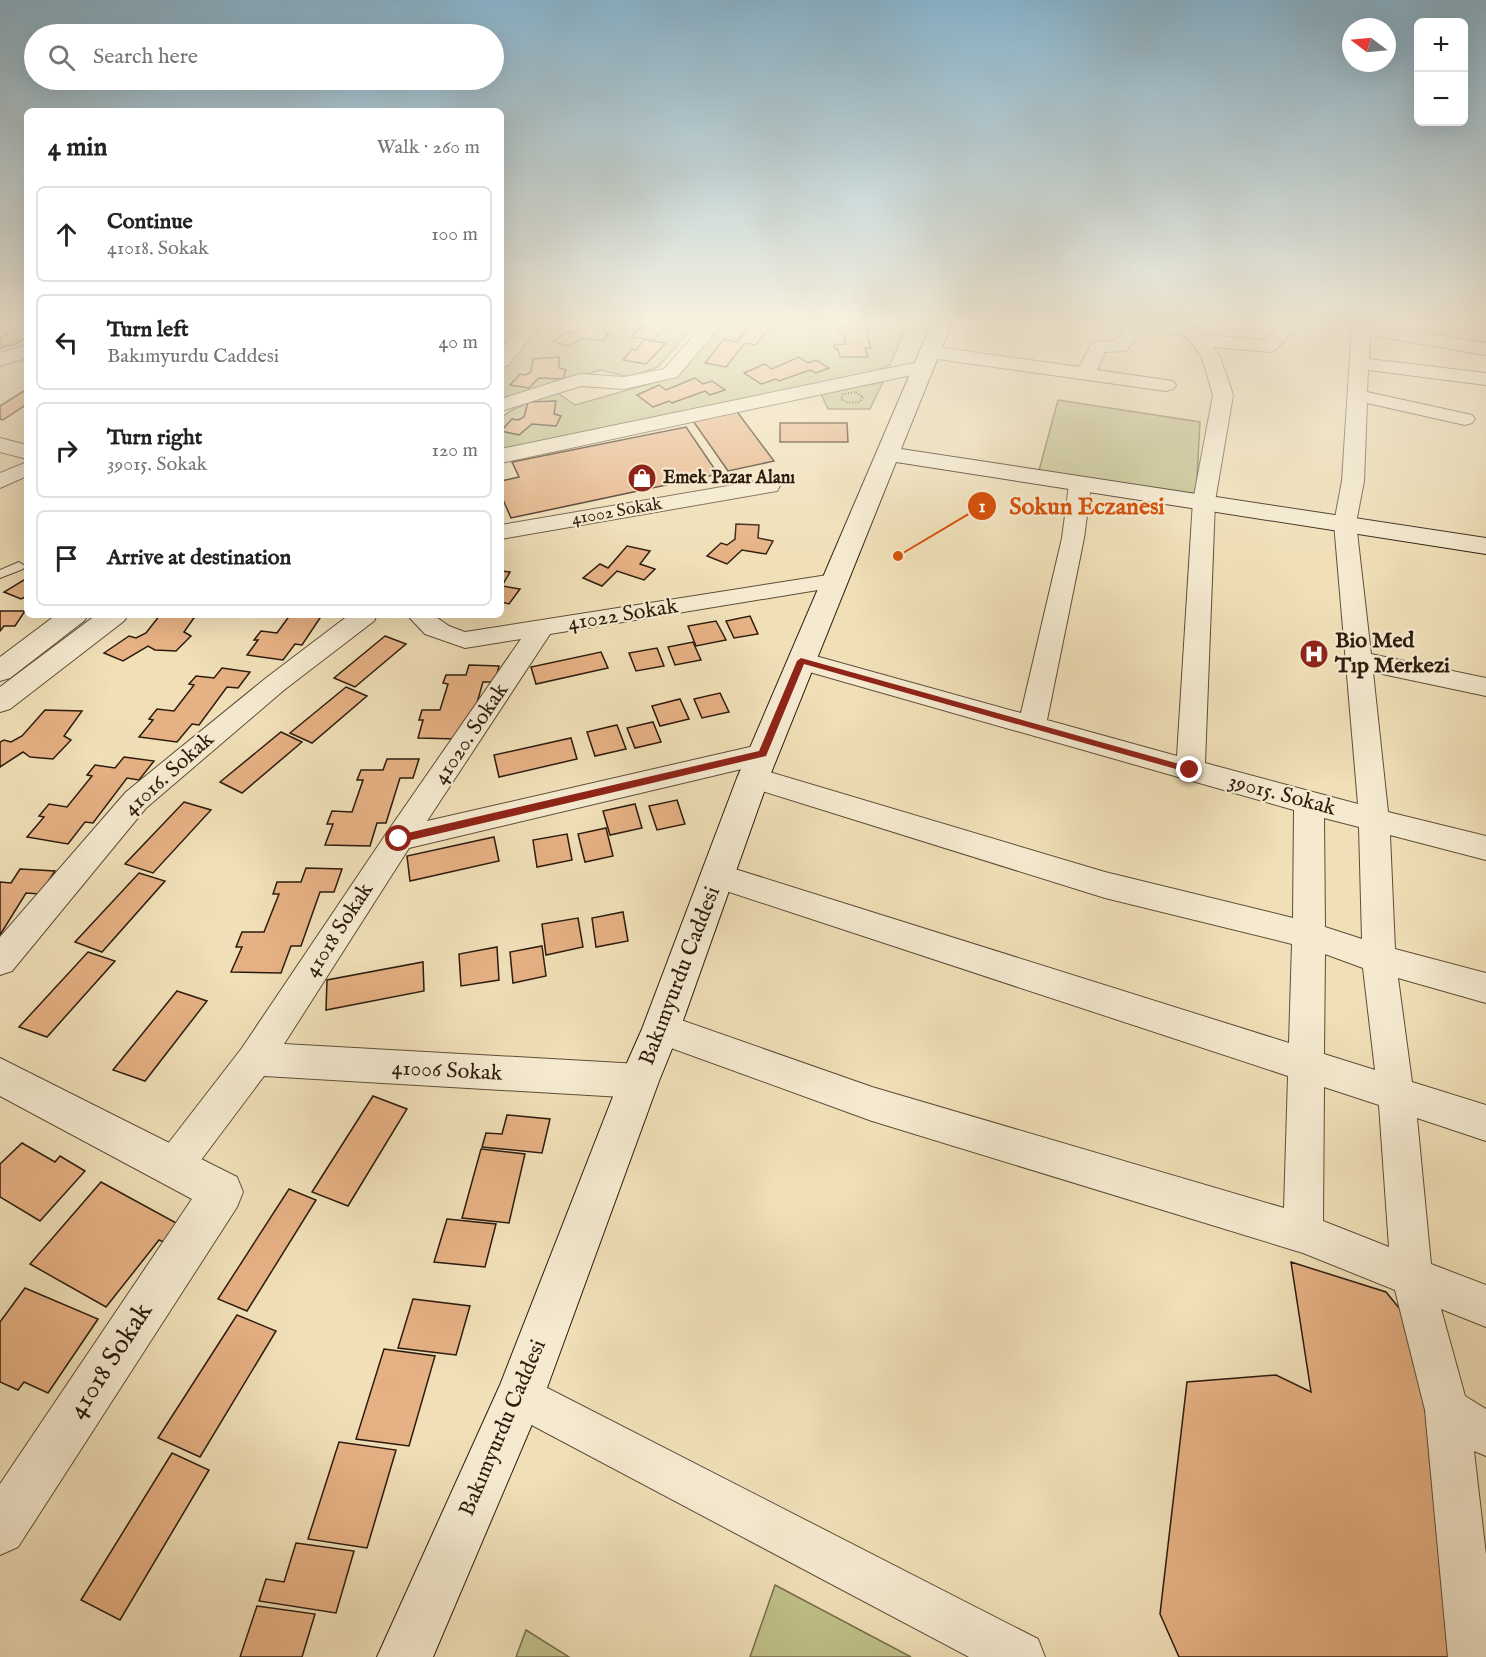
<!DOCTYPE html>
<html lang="en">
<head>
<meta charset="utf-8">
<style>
  :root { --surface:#fff; --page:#f6f6f6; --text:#222; --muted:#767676; --line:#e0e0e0 }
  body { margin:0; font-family:"IM FELL English",serif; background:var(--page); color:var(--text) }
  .controls { position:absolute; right:18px; top:18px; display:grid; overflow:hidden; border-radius:9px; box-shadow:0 6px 24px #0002 }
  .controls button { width:54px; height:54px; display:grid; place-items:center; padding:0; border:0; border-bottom:2px solid var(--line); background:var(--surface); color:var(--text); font:30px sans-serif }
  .compass { position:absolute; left:1342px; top:18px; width:54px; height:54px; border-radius:50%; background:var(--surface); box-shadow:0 6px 24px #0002; rotate:286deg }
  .stop { position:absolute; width:18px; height:18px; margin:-14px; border:4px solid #8f2418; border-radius:50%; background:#fff }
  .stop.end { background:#8f2418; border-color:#fff; box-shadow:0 2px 6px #0008 }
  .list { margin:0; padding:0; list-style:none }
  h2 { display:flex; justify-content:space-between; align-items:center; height:78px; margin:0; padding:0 24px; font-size:26px }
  h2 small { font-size:20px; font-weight:400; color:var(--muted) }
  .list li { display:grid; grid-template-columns:39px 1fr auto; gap:18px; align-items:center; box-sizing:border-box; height:96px; margin:0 12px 12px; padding:0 12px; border:2px solid var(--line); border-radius:9px }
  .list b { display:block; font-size:22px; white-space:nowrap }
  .list p { margin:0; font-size:20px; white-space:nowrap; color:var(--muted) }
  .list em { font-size:20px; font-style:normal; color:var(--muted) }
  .icon { flex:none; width:33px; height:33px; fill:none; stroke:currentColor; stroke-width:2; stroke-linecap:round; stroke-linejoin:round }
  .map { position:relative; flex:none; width:1486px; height:1657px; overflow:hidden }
  .search { position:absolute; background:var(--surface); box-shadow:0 6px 24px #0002; left:24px; top:24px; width:480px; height:66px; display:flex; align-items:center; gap:15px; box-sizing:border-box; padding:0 21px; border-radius:33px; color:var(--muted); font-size:22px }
  .panel { position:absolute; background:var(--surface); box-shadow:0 6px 24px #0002; left:24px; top:108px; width:480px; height:510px; border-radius:9px }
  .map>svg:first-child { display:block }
  .green { fill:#c0c08a; stroke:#766e4c; stroke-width:1.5 }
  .building { fill:#e6b184; stroke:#2d1c0e; stroke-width:1.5 }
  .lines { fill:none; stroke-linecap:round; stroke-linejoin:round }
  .service-casing { stroke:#5e4d38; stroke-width:2 }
  .minor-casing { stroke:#5e4d38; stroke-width:2 }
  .tertiary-casing { stroke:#5e4d38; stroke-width:2 }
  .secondary-casing { stroke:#2d1c0e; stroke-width:2 }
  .path { stroke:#2d1c0e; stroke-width:2; stroke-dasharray:1 2; stroke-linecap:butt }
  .service { fill:#f5ead0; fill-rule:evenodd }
  .minor { fill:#f5ead0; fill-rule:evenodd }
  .tertiary { fill:#f5ead0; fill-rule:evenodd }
  .secondary { fill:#f5ead0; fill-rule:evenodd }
  .route { fill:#8f2418 }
  .labels { text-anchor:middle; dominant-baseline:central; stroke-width:4.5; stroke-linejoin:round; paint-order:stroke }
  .far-poi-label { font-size:18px; font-weight:bold; fill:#2d1c0e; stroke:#f5ead0; text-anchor:start }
  .far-street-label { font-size:18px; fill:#2d1c0e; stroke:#f5ead0 }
  .street-label { font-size:22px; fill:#2d1c0e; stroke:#f5ead0 }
  .poi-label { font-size:22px; font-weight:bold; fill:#2d1c0e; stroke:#f5ead0; text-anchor:start }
  .near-street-label { font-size:27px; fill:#2d1c0e; stroke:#f5ead0 }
  .leader { fill:none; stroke:#d5530c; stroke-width:2 }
  .callout-dot { fill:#d5530c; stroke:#f5ead0; stroke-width:2 }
  .mark-label { font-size:18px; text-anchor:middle; font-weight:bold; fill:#fff }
  .callout-label { font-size:24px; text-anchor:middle; font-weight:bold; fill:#d5530c; stroke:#f5ead0; stroke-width:4.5; stroke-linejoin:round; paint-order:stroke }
</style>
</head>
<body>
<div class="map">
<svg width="1486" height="1657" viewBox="0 0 1486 1657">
  <rect width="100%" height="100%" fill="#f0dfb7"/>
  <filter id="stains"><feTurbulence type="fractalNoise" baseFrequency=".00333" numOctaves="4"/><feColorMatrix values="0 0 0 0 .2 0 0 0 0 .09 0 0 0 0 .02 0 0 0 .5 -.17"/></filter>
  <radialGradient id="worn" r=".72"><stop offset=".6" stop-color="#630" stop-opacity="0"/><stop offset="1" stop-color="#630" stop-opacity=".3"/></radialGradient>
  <g class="green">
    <path d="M 539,325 L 695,325 L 658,367 L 629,377 L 600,370 L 501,403 L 501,369 L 509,355 Z"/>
    <path d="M 721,325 L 907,325 L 890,365 L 872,372 L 501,449 L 501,418 L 510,411 L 555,391 L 575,405 L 670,378 L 677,374 Z"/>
    <path d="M 883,382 L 870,409 L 828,409 L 821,394 Z"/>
    <path d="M 1058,400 L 1200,422 L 1196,496 L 1038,474 Z"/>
    <path d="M 775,1585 L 911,1657 L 750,1657 Z"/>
    <path d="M 526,1630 L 569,1657 L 516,1657 Z"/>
  </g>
  <g class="building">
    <path d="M 580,325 L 606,325 L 603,332 L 609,333 L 603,341 L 582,338 L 569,346 L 553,342 L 565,333 L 576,332 Z"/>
    <path d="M 647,325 L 670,325 L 666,331 L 661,330 L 654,340 L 632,337 L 640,327 L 645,327 Z"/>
    <path d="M 750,325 L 771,325 L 756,345 L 745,343 L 726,367 L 705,363 L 724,339 L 737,342 Z"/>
    <path d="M 852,325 L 872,325 L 874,330 L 866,331 L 871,348 L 865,348 L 868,357 L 840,357 L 838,349 L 835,349 L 834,345 L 846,344 L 843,332 L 840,332 L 839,328 L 853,328 Z"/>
    <path d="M 21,326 L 27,327 L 27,337 L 12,346 L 7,345 L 0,349 L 0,338 Z"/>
    <path d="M 644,340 L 666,343 L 646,364 L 623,360 L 632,349 L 636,350 Z"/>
    <path d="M 559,357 L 559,368 L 566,370 L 563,379 L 539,378 L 529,388 L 510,385 L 520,374 L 526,375 L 531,372 L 533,359 Z"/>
    <path d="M 799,357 L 808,363 L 816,360 L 829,368 L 816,373 L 810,370 L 779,381 L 776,379 L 761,384 L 744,373 L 765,364 L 772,369 Z"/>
    <path d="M 695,378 L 703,384 L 712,381 L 725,390 L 710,395 L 705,391 L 672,403 L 669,401 L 653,407 L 637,395 L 659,385 L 666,390 Z"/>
    <path d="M 27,389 L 27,404 L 3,420 L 0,419 L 0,406 Z"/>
    <path d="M 556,401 L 554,414 L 561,416 L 556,426 L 532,424 L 519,435 L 501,431 L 512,419 L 518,420 L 524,417 L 528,402 Z"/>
    <path d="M 735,409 L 774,461 L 728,471 L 691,418 Z"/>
    <path d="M 780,423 L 847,423 L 848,442 L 780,442 Z"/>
    <path d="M 686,427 L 718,474 L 511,518 L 501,495 L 501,481 L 519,477 L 512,462 Z"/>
    <path d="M 736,524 L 759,525 L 758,538 L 773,541 L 766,554 L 742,550 L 727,564 L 707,556 L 721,543 L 727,545 L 735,539 Z"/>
    <path d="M 627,546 L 650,551 L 640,564 L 655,569 L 644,580 L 617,571 L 602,586 L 583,578 L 600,564 L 608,568 Z"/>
    <path d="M 501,571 L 510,572 L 502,586 L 520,589 L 509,604 L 501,602 Z"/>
    <path d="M 27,578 L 27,596 L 21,599 L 4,592 Z"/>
    <path d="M 0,611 L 25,611 L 15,626 L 4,626 L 0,631 Z"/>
    <path d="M 160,615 L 196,615 L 184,632 L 191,636 L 176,651 L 155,650 L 148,646 L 123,661 L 104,653 L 129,636 L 136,638 L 146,633 Z"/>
    <path d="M 290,615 L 322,615 L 302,645 L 295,644 L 283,660 L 247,655 L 258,640 L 254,640 L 261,631 L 277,633 Z"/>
    <path d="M 750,616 L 758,634 L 734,638 L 726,621 Z"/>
    <path d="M 716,621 L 726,640 L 696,646 L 688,626 Z"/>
    <path d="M 385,636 L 406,644 L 355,687 L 334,678 Z"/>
    <path d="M 693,642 L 701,660 L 675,665 L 668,647 Z"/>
    <path d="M 657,648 L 664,666 L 636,671 L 629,653 Z"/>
    <path d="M 601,652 L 608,668 L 536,684 L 531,667 Z"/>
    <path d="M 469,665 L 499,666 L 495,682 L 483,682 L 472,720 L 465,720 L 459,739 L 418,738 L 423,720 L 419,720 L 422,710 L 440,710 L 448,684 L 443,683 L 446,675 L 466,675 Z"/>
    <path d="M 222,668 L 250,672 L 238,688 L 227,687 L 199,725 L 192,724 L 177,742 L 139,737 L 153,720 L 149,719 L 157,709 L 174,711 L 194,685 L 189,684 L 196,676 L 214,678 Z"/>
    <path d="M 346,687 L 367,696 L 312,743 L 290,733 Z"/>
    <path d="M 720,693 L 729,712 L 702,718 L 694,699 Z"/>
    <path d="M 680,699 L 689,719 L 660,726 L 652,706 Z"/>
    <path d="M 45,710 L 82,711 L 64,736 L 71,740 L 53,759 L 30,757 L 23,752 L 0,767 L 0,742 L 4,740 L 11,742 L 22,736 Z"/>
    <path d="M 653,722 L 661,742 L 635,748 L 627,728 Z"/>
    <path d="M 617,725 L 626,749 L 595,756 L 587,732 Z"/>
    <path d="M 281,732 L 302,742 L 242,793 L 220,782 Z"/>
    <path d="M 571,738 L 577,759 L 499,777 L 494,755 Z"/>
    <path d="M 124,757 L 154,761 L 139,780 L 127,778 L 93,823 L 85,822 L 68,844 L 27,837 L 44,817 L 39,816 L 49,804 L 67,807 L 92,776 L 87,775 L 95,765 L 115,768 Z"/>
    <path d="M 387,759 L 419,759 L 413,778 L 400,778 L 386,823 L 377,823 L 370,846 L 325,845 L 333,824 L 327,824 L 332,811 L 352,812 L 363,780 L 357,780 L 361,770 L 383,770 Z"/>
    <path d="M 677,800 L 685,824 L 657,830 L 649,806 Z"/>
    <path d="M 184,802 L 211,810 L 153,873 L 125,864 Z"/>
    <path d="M 635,804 L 642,828 L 610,835 L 603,811 Z"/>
    <path d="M 606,828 L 613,856 L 585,862 L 578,834 Z"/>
    <path d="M 567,834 L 572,860 L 537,867 L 533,840 Z"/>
    <path d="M 494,837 L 499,861 L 410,881 L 407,856 Z"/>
    <path d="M 306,868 L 342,869 L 334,892 L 320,892 L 301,946 L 291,946 L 281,973 L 231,972 L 242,947 L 236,947 L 242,932 L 264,932 L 279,894 L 273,894 L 277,882 L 301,882 Z"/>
    <path d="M 20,869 L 55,871 L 40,894 L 26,893 L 0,935 L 0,882 L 11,883 Z"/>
    <path d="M 139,873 L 165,881 L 102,952 L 75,942 Z"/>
    <path d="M 623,912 L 628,941 L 596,947 L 592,918 Z"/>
    <path d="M 578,918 L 583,947 L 546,955 L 542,924 Z"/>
    <path d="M 542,946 L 546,976 L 513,983 L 510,952 Z"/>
    <path d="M 497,947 L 499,980 L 461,986 L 459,954 Z"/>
    <path d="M 88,952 L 115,961 L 47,1037 L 19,1027 Z"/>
    <path d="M 423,962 L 424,991 L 326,1010 L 327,980 Z"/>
    <path d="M 177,991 L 207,1001 L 145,1081 L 113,1070 Z"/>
    <path d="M 373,1096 L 407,1109 L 348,1206 L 312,1192 Z"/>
    <path d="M 507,1115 L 550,1119 L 542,1153 L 482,1147 L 486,1133 L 502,1134 Z"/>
    <path d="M 22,1143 L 55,1162 L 60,1156 L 85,1171 L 40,1221 L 0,1197 L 0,1164 Z"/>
    <path d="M 481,1149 L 525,1154 L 509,1223 L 462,1218 Z"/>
    <path d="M 101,1182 L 178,1224 L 164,1242 L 159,1240 L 106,1307 L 30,1264 Z"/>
    <path d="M 289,1189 L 316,1200 L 247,1311 L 218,1299 Z"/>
    <path d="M 447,1219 L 496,1224 L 485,1267 L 434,1262 Z"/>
    <path d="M 1291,1262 L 1386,1292 L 1413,1325 L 1461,1657 L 1179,1657 L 1160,1614 L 1187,1382 L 1276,1375 L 1311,1392 Z"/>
    <path d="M 25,1288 L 98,1319 L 48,1393 L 24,1382 L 18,1390 L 0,1382 L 0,1322 Z"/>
    <path d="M 413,1299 L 470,1306 L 456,1355 L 398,1348 Z"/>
    <path d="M 237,1315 L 276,1331 L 200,1457 L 158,1438 Z"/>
    <path d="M 384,1349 L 435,1356 L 409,1446 L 356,1439 Z"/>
    <path d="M 339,1442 L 396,1450 L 367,1548 L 308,1539 Z"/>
    <path d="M 172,1453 L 209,1470 L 120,1620 L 81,1600 Z"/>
    <path d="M 296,1543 L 354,1551 L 336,1613 L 259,1601 L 266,1579 L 284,1582 Z"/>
    <path d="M 257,1606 L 315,1614 L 302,1657 L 240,1657 Z"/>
  </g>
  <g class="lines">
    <g class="service-casing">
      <path id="service" d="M 19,562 L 25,566 L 23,569 L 0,578 L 0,570 Z"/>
    </g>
    <g class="minor-casing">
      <g id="minor">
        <path d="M 703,325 L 721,325 L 677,377 L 624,389 L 581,386 L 501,411 L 501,399 L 573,376 L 580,374 L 624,377 L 664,369 Z"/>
        <path d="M 1128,325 L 1146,325 L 1126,351 L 1105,352 L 1097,370 L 1173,381 L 1176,385 L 1173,389 L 1166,391 L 930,358 L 923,356 L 921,352 L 923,348 L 930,346 L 1079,367 L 1093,342 L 1115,341 Z"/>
        <path d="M 1159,325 C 1173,324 1194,322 1204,335 L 1265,340 L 1276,328 L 1274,325 L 1292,325 L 1294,329 L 1276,350 L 1270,352 L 1213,347 L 1220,357 L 1233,395 L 1215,501 L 1205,763 L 1358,804 L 1334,523 L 1342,481 L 1352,325 L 1374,325 L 1486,343 L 1486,355 L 1370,335 L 1369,359 L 1486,373 L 1486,385 L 1368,370 L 1367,392 L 1472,415 L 1475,419 L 1472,423 L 1465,425 L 1367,403 L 1364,481 L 1356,523 L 1371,654 L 1486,678 L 1486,696 L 1373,672 L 1388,812 L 1486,836 L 1486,860 L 1390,835 L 1395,949 L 1486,973 L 1486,1003 L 1398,978 L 1412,1082 L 1486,1105 L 1486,1141 L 1417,1118 L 1431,1264 L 1486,1285 L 1486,1327 L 1441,1309 L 1465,1396 L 1486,1409 L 1486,1456 L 1474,1451 L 1486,1555 L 1486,1657 L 1448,1657 L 1425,1410 L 1395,1290 L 1303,1253 L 872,1121 L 649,1040 L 644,1029 L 649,1018 L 661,1013 L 872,1087 L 1284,1208 L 1288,1076 L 708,885 L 703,876 L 708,867 L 719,864 L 1289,1043 L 1292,944 L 1105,898 L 743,785 L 739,778 L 743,771 L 753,767 L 1105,872 L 1293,918 L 1294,810 L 792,667 L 788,661 L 792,655 L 801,652 L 1021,713 L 1062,538 L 1069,485 L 1072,480 L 1080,478 L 1088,480 L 1091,485 L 1084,538 L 1047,720 L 1177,756 L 1193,501 L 1213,395 L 1202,357 L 1188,338 L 1162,329 ZM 1324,818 L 1359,827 L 1362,939 L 1325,927 ZM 1325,954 L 1363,968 L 1375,1070 L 1324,1054 ZM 1324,1087 L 1379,1105 L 1389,1247 L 1323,1221 Z"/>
        <path d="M 27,462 L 27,476 L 0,488 L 0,473 Z"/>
        <path d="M 769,479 L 777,481 L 780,486 L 777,491 L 501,539 L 501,525 Z"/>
        <path d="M 834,574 L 842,576 L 846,581 L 842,586 L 550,634 L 427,821 L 763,744 L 773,747 L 777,754 L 773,761 L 763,764 L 409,848 L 284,1044 L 639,1064 L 652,1069 L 657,1081 L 652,1093 L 639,1098 L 264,1076 L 186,1180 L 173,1186 L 160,1180 L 154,1167 L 160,1154 L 242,1048 L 388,831 L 521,639 L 465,648 L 425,634 L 407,615 L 433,615 L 449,626 L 465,632 Z"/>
        <path d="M 349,615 L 377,615 L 374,621 L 284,690 L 146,808 L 12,971 L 0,975 L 0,937 L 126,792 L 266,678 Z"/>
        <path d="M 520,1374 L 1038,1639 L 1045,1657 L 969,1657 L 505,1411 L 498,1396 L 505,1381 Z"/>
      </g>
    </g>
    <g class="tertiary-casing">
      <g id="tertiary">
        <path d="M 521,325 L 541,325 L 508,365 L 501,367 L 501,348 Z"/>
        <path d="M 27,345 L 27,358 L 0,366 L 0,353 Z"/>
        <path d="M 923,361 L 930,363 L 933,367 L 930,371 L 501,463 L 501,449 Z"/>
        <path d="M 0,438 L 27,445 L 27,459 L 0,452 Z"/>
        <path d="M 56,615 L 88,615 L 84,621 L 10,678 L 0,681 L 0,657 Z"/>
        <path d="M 96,615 L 128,615 L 124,621 L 10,709 L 0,712 L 0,687 Z"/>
        <path d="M 0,1058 L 237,1177 L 243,1192 L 237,1207 L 18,1547 L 0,1555 L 0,1484 L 192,1199 L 0,1096 Z"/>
      </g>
    </g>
    <g class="secondary-casing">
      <path id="secondary" d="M 931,325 L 951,325 L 901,449 L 1486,538 L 1486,554 L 896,462 L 769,778 L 680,1029 L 659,1081 L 544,1396 L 433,1657 L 377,1657 L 500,1385 L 619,1081 L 642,1029 L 737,778 Z"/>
    </g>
    <path class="path" d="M 856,392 L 863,397 L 860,402 L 848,403 L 841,399 L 843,394 Z"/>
    <use href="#service" class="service"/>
    <use href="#minor" class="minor"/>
    <use href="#tertiary" class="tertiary"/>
    <use href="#secondary" class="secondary"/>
  </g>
  <linearGradient id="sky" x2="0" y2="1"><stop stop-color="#89b7d2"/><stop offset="0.58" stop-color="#f8f1df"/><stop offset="1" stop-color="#f8f1df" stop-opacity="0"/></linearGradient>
  <rect width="1486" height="557" fill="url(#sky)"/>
  <path class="route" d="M 801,658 L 1190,767 L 1195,770 L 1190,773 L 804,664 L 766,756 L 399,843 L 394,839 L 399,835 L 759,751 L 797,661 Z"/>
  <defs>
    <g id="shop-disc" transform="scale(1.5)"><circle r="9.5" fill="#8f2418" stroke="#f5ead0"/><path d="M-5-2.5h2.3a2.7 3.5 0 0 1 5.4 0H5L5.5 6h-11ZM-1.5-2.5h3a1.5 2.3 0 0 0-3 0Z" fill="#fff"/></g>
    <g id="hospital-disc" transform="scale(1.5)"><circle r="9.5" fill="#8f2418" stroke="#f5ead0"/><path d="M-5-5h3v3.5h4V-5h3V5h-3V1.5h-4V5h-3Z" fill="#fff"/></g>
  </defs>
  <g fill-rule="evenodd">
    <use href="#shop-disc" x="642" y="478"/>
    <use href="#hospital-disc" x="1314" y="654"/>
  </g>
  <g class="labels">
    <g class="far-poi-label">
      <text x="663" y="478">Emek Pazar Alanı</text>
    </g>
    <g class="far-street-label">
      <text transform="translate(617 512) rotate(-10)">41002 Sokak</text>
    </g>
    <g class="street-label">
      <text transform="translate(623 615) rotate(-9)">41022 Sokak</text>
      <text transform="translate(471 734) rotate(-56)">41020. Sokak</text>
      <text transform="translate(169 774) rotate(-42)">41016. Sokak</text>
      <text transform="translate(1282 795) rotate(15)">39015. Sokak</text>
      <text transform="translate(339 930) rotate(-57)">41018 Sokak</text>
      <text transform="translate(680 976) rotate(-69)">Bakımyurdu Caddesi</text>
      <text transform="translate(447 1071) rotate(3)">41006 Sokak</text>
      <text transform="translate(503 1428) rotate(-67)">Bakımyurdu Caddesi</text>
    </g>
    <g class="poi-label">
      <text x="1335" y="641">Bio Med<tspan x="1335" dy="25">Tıp Merkezi</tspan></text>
    </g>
    <g class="near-street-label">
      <text transform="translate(111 1361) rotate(-57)">41018 Sokak</text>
    </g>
  </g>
  <path class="leader" d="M898 556L982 506"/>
  <g class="callout-dot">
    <circle cx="898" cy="556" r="6"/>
    <circle cx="982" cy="506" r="15"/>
  </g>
  <g class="mark-label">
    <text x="982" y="512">1</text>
  </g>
  <g class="callout-label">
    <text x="1087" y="514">Sokun Eczanesi</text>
  </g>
  <rect width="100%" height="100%" filter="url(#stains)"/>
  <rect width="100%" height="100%" fill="url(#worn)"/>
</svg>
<div class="controls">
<button>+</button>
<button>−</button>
</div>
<svg class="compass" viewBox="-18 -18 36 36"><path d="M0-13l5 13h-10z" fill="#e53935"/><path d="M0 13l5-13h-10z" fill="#767676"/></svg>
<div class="stop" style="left:399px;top:839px"></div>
<div class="stop end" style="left:1190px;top:770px"></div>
<div class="search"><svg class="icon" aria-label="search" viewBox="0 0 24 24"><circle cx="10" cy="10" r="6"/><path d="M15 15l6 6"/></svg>Search here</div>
<section class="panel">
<h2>4 min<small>Walk · 260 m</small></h2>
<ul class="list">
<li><svg class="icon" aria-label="ahead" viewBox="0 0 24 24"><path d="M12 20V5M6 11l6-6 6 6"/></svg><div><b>Continue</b><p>41018. Sokak</p></div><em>100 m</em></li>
<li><svg class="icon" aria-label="left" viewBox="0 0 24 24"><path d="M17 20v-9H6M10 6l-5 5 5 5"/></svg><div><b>Turn left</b><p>Bakımyurdu Caddesi</p></div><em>40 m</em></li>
<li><svg class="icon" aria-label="right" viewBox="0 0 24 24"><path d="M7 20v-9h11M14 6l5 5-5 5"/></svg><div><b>Turn right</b><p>39015. Sokak</p></div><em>120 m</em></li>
<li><svg class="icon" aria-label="arrive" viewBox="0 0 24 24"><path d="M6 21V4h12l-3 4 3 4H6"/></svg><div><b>Arrive at destination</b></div></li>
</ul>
</section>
</div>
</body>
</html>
